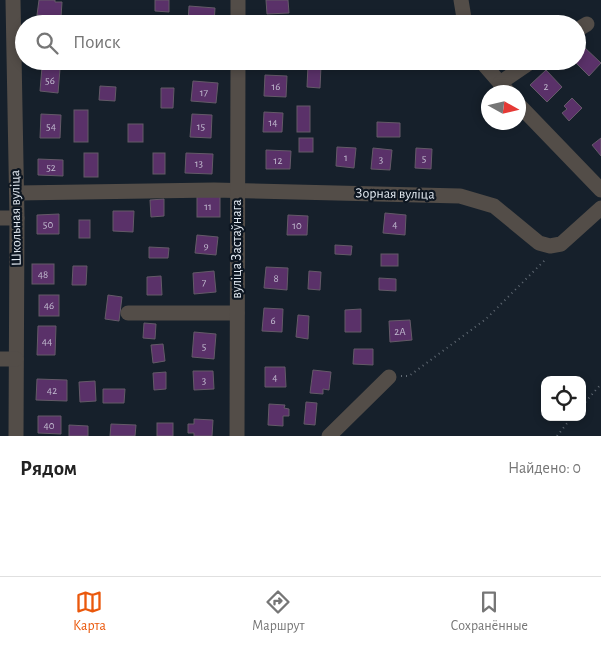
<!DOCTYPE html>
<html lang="ru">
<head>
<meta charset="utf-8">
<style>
  :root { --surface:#fff; --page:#f2f2f2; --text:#222; --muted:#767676; --line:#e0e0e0; --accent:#ea580c }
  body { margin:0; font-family:"Alegreya Sans",sans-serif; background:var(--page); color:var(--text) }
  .controls { position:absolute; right:15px; bottom:15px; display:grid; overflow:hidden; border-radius:10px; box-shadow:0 2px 8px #0003 }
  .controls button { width:45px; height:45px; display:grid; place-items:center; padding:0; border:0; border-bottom:1px solid var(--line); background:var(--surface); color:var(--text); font:25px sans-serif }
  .compass { position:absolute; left:481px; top:85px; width:45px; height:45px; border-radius:50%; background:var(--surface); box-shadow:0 2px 8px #0003; rotate:98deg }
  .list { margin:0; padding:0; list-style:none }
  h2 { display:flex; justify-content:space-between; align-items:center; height:65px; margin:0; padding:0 20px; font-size:21px }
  h2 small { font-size:16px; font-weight:400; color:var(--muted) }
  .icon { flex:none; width:28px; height:28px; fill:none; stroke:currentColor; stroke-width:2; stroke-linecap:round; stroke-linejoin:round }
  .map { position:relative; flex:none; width:601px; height:436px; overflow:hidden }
  .search { position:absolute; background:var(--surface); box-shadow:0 2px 8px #0003; left:15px; right:15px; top:15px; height:55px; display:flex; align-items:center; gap:12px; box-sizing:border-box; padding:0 18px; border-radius:28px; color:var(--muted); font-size:19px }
  .sheet { height:140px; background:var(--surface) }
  nav { display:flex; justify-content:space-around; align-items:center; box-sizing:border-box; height:70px; border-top:1px solid var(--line); background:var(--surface); font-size:14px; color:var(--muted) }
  nav a { display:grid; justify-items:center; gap:2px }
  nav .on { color:var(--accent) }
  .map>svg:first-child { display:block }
  .building { fill:#5a3169; stroke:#645a68 }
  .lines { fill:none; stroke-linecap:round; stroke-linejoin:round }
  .path { stroke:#626b75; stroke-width:2; stroke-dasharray:1 4; stroke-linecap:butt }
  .minor { stroke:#534d48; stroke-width:15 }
  .labels { text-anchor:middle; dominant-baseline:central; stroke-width:4.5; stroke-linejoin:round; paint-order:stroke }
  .number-label { font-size:11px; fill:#c2bcd0 }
  .street-label { font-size:14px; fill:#e4ebf3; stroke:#0d1621 }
</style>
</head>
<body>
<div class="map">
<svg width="601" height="436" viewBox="0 0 601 436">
  <rect width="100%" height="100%" fill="#16202b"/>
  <g class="building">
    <path d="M 39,0 L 55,0 L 55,2 L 62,2 L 61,17 L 37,15 Z"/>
    <path d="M 155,0 L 169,0 L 169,12 L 155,11 Z"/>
    <path d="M 266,0 L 288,0 L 289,13 L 267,14 Z"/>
    <path d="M 189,6 L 215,8 L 214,24 L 188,24 Z"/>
    <path d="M 583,46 L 601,63 L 589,76 L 574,61 L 577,61 L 577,52 Z"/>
    <path d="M 192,61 L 216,61 L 216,67 L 191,65 Z"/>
    <path d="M 308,65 L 321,66 L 320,88 L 307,87 Z"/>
    <path d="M 42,67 L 60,69 L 58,93 L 40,91 Z"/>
    <path d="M 546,70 L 562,87 L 547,102 L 530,85 Z"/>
    <path d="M 265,75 L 287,76 L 286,97 L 264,96 Z"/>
    <path d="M 193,81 L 218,83 L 216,103 L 191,101 Z"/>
    <path d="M 100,86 L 116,87 L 115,101 L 99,100 Z"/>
    <path d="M 161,88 L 174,88 L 173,108 L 161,108 Z"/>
    <path d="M 572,98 L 582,108 L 569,121 L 562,113 L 567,109 L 564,106 Z"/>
    <rect x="297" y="106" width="13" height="26"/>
    <rect x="74" y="110" width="14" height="32"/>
    <path d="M 264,112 L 283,113 L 282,132 L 263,132 Z"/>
    <path d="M 41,114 L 61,115 L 60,138 L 40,138 Z"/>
    <path d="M 192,114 L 212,115 L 211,138 L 190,137 Z"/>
    <path d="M 377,122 L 400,123 L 400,137 L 377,137 Z"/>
    <rect x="128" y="124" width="15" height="18"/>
    <rect x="299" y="138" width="14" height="14"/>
    <path d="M 601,138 L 601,156 L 592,145 Z"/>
    <path d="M 337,147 L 356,148 L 354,168 L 336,166 Z"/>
    <path d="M 373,148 L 392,150 L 390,170 L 371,169 Z"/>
    <path d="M 416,148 L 432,149 L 431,169 L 415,168 Z"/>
    <path d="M 266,150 L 291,151 L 290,169 L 266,169 Z"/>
    <rect x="84" y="153" width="14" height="24"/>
    <rect x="153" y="153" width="12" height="21"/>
    <path d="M 186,153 L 213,154 L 212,174 L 185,173 Z"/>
    <path d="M 38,159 L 63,160 L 63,176 L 38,175 Z"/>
    <rect x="197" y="195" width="23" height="22"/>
    <path d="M 164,199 L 164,216 L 151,217 L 150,200 Z"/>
    <path d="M 113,211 L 134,211 L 133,232 L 113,231 Z"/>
    <path d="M 385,213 L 406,215 L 405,235 L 383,233 Z"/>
    <path d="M 59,214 L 59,234 L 37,234 L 37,215 Z"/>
    <path d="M 288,215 L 308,216 L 307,235 L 287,235 Z"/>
    <rect x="79" y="220" width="11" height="18"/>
    <path d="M 197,235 L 218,237 L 216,255 L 195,253 Z"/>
    <path d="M 335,245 L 352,246 L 351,255 L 335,254 Z"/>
    <path d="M 149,247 L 169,248 L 168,258 L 149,258 Z"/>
    <rect x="381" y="254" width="17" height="12"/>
    <rect x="32" y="264" width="22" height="20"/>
    <path d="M 73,266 L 87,266 L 86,285 L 72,285 Z"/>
    <path d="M 266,267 L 288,268 L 287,290 L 264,288 Z"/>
    <path d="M 214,271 L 216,292 L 194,294 L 193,273 Z"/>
    <path d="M 309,271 L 321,272 L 320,290 L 308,289 Z"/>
    <path d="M 161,276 L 162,295 L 147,295 L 147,277 Z"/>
    <path d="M 379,278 L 396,279 L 396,291 L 379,290 Z"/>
    <rect x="39" y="295" width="20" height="21"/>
    <path d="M 108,295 L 122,297 L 119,321 L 105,319 Z"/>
    <path d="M 264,308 L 283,309 L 282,332 L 262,331 Z"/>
    <path d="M 361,309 L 361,332 L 345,332 L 345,310 Z"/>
    <path d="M 298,315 L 309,316 L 308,339 L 296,337 Z"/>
    <path d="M 410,320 L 412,340 L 390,342 L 389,321 Z"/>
    <path d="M 144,323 L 156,324 L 155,339 L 143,338 Z"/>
    <path d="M 38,326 L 56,326 L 55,355 L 37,355 Z"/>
    <path d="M 194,332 L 216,334 L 214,359 L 192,357 Z"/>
    <path d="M 163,344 L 165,361 L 153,363 L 151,345 Z"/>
    <path d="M 354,349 L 373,349 L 373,365 L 353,364 Z"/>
    <path d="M 265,367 L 285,367 L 286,387 L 265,387 Z"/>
    <path d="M 313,370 L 331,372 L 329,390 L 323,389 L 323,394 L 310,393 Z"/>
    <path d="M 193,371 L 213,371 L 214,389 L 194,390 Z"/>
    <path d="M 166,372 L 166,389 L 154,390 L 153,373 Z"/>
    <path d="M 37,379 L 67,380 L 67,401 L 36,400 Z"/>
    <path d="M 95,381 L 96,401 L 80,402 L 79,382 Z"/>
    <path d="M 103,389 L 125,389 L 124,403 L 103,403 Z"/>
    <path d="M 306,402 L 317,403 L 315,425 L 304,424 Z"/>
    <path d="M 269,404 L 285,405 L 284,408 L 289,409 L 289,416 L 283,416 L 283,426 L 268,425 Z"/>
    <path d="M 38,416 L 61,416 L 61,434 L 38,433 Z"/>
    <path d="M 194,419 L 213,420 L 212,436 L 194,436 L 194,433 L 188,433 L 188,424 L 194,424 Z"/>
    <rect x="157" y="423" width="16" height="13"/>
    <path d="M 111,424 L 136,425 L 135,436 L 110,436 Z"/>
    <path d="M 69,425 L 88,426 L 88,436 L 69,436 Z"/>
  </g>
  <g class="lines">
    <g class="path">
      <path d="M 401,376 L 409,376 L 486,319 L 547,258"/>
      <path d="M 582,406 L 601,384"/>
      <path d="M 557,436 L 572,417"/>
    </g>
    <g class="minor">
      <path d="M 13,0 L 17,218 L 16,436"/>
      <path d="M 461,0 L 465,24"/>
      <path d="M 238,24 L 238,0"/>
      <path d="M 577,30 L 587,24"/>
      <path d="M 481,61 L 508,92"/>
      <path d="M 500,83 L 532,61"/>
      <path d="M 518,104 L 601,190"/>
      <path d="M 17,193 L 214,190 L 460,196 L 494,206 L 539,243 L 550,246 L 561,244 L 601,208"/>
      <path d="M 0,218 L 17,218"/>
      <path d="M 128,313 L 237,313"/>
      <path d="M 0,359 L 16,359"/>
      <path d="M 237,436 L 238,61"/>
      <path d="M 329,436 L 389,377"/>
    </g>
  </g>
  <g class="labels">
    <g class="number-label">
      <text x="50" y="80">56</text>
      <text x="276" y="86">16</text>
      <text x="546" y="86">2</text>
      <text x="204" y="92">17</text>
      <text x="273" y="122">14</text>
      <text x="51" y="126">54</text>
      <text x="201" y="126">15</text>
      <text x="346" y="157">1</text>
      <text x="424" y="158">5</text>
      <text x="381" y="159">3</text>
      <text x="278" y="160">12</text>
      <text x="199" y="163">13</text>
      <text x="51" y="167">52</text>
      <text x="208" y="206">11</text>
      <text x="48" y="224">50</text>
      <text x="395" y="224">4</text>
      <text x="297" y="225">10</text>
      <text x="206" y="245">9</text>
      <text x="43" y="274">48</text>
      <text x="276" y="278">8</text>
      <text x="204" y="282">7</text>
      <text x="49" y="305">46</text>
      <text x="273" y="320">6</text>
      <text x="400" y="331">2А</text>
      <text x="47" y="341">44</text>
      <text x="204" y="346">5</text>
      <text x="275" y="377">4</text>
      <text x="204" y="380">3</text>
      <text x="52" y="390">42</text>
      <text x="49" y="425">40</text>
    </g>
    <g class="street-label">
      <text transform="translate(395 194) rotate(1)">Зорная вуліца</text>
      <text transform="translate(16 218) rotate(-91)">Школьная вуліца</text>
      <text transform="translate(237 249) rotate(-90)">вуліца Застаўнага</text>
    </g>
  </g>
</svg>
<div class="controls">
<button><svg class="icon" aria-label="locate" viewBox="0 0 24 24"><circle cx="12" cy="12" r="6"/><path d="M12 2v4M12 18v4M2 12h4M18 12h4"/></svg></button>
</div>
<svg class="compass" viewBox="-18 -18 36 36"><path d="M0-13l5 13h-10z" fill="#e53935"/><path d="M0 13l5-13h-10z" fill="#767676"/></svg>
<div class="search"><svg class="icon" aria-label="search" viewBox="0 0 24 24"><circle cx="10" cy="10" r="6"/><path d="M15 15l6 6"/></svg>Поиск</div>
</div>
<section class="sheet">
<h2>Рядом<small>Найдено: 0</small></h2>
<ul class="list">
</ul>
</section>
<nav>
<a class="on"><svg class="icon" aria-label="map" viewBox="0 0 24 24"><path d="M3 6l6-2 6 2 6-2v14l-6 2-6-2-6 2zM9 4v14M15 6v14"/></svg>Карта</a>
<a><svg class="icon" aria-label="directions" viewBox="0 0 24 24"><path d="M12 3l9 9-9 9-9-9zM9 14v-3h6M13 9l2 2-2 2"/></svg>Маршрут</a>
<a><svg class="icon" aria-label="saved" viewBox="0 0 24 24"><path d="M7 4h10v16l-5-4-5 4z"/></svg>Сохранённые</a>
</nav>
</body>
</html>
